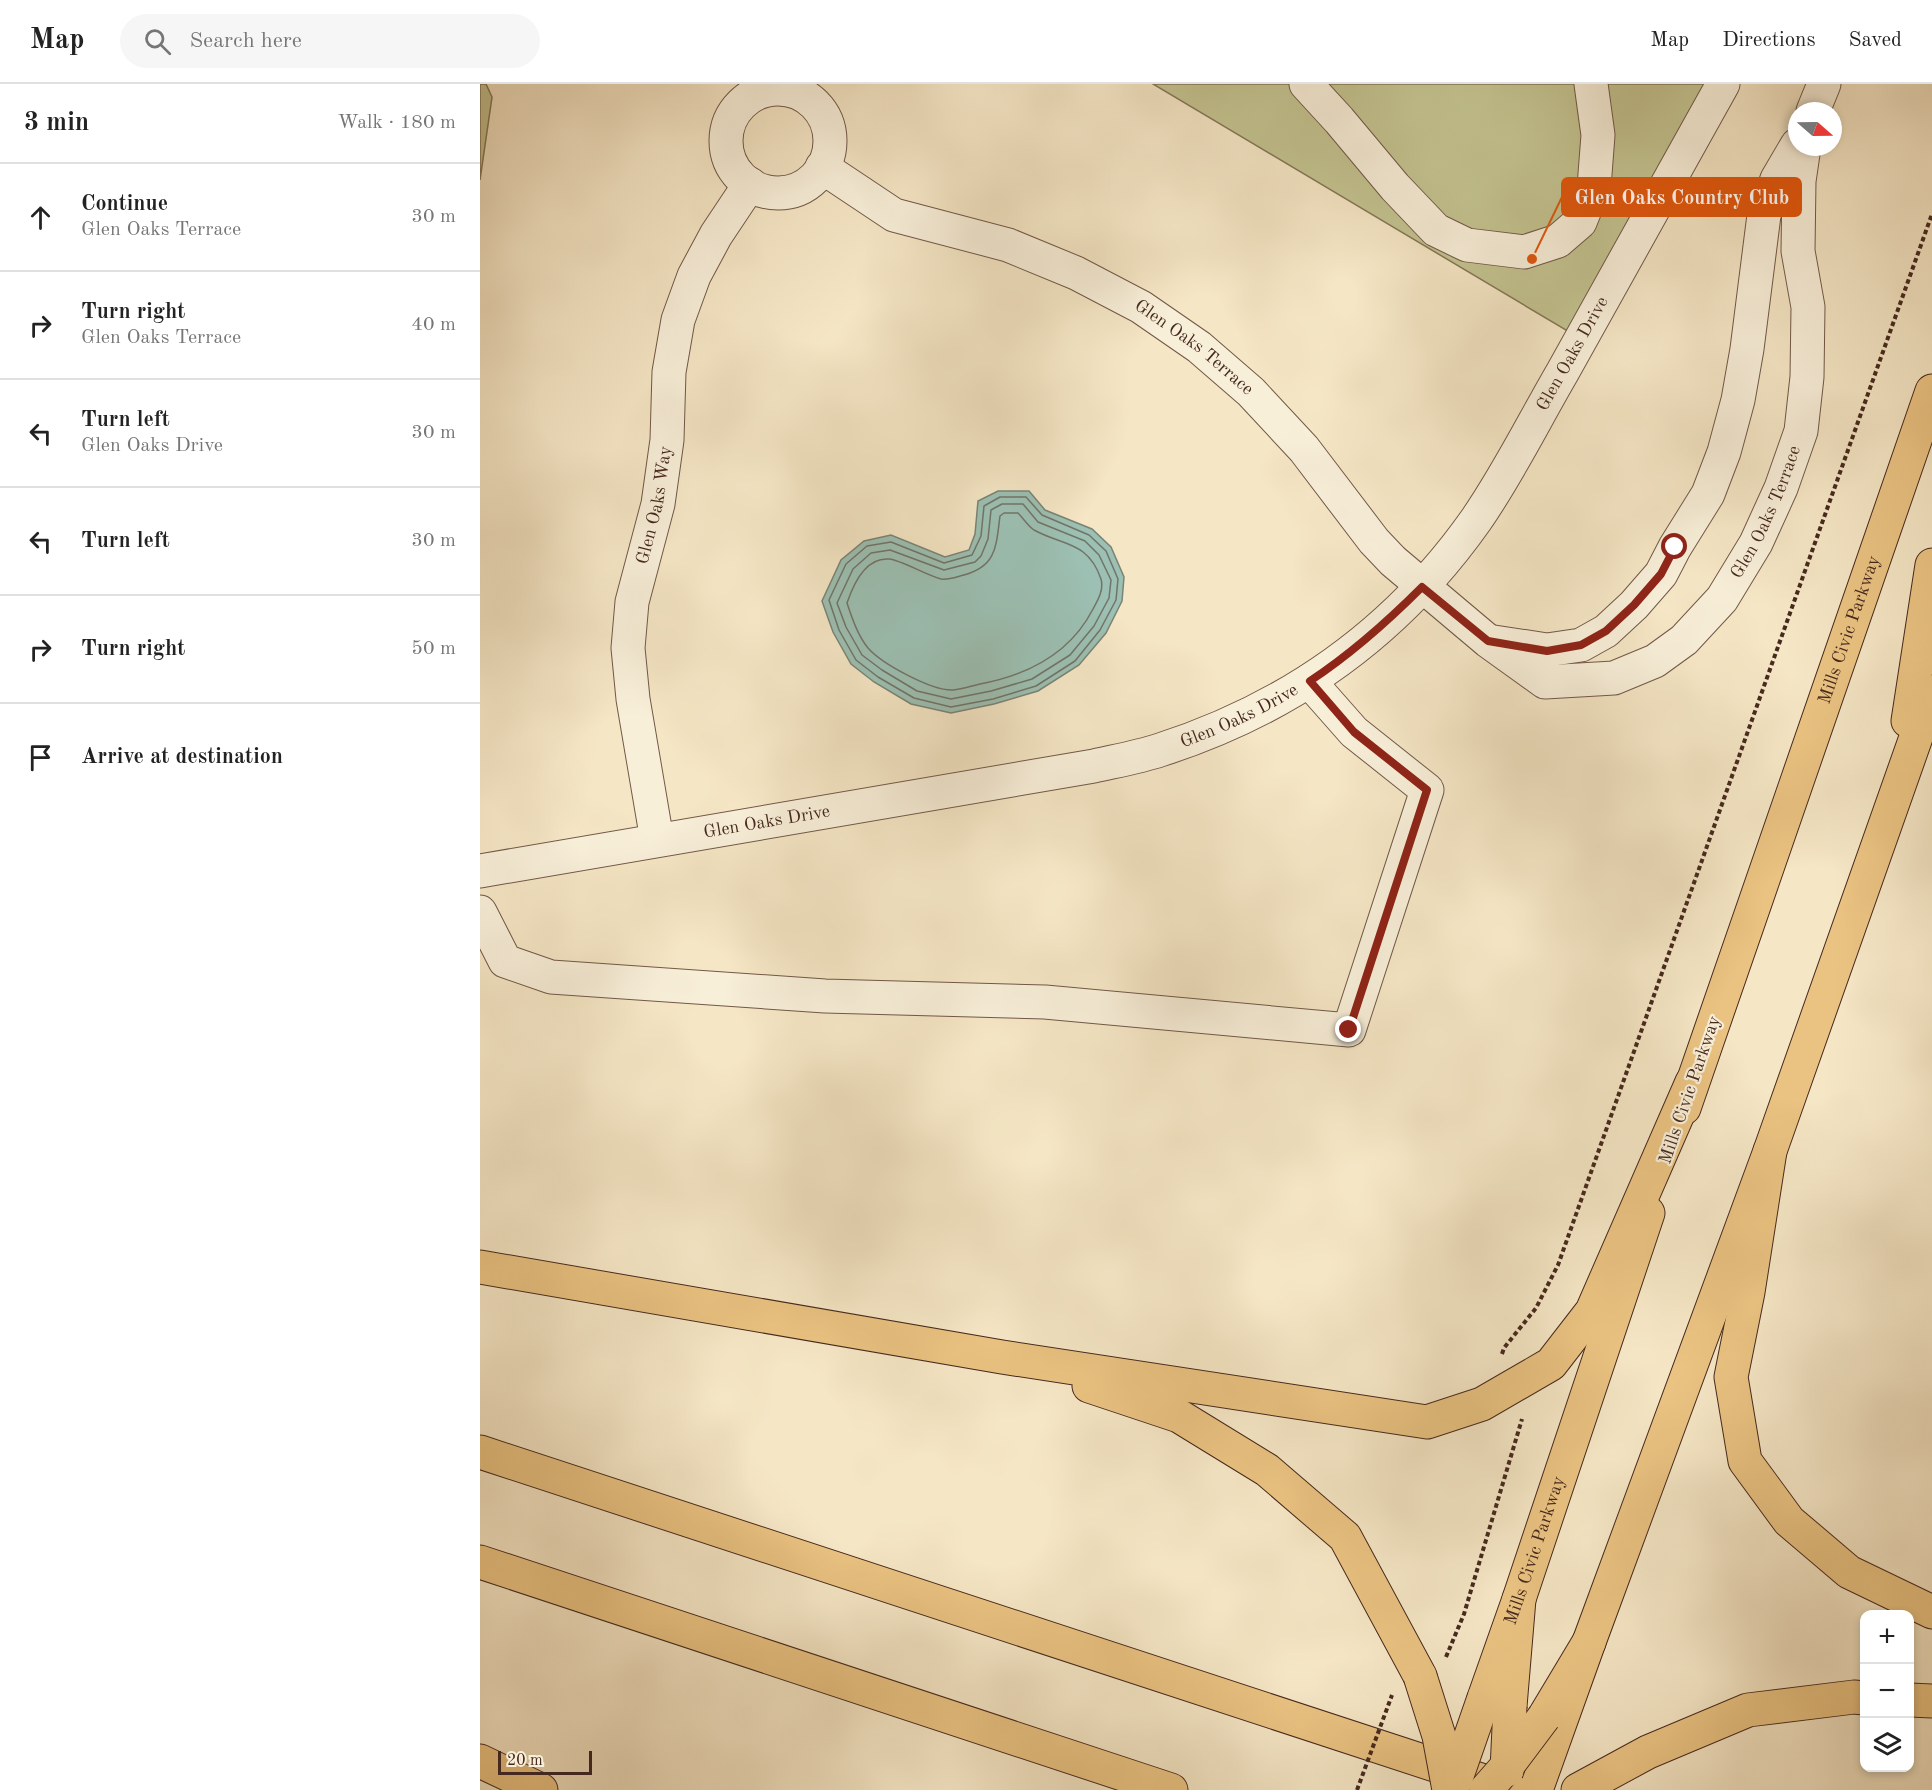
<!DOCTYPE html>
<html lang="en">
<head>
<meta charset="utf-8">
<style>
  :root { --surface:#fff; --page:#f6f6f6; --text:#222; --muted:#767676; --line:#e0e0e0 }
  body { margin:0; font-family:"Old Standard TT",serif; background:var(--page); color:var(--text) }
  .controls { position:absolute; right:18px; bottom:18px; display:grid; overflow:hidden; border-radius:12px; box-shadow:0 3px 9px #0003 }
  .controls button { width:54px; height:54px; display:grid; place-items:center; padding:0; border:0; border-bottom:2px solid var(--line); background:var(--surface); color:var(--text); font:30px sans-serif }
  .compass { position:absolute; left:1308px; top:18px; width:54px; height:54px; border-radius:50%; background:var(--surface); box-shadow:0 3px 9px #0003; rotate:110deg }
  .scale { position:absolute; left:18px; bottom:15px; width:94px; box-sizing:border-box; padding-left:6px; border:3px solid #46291e; border-top:0; font-size:16px; line-height:21px; white-space:nowrap; color:#46291e; -webkit-text-stroke:4px #f8efd9; paint-order:stroke }
  .stop { position:absolute; width:18px; height:18px; margin:-14px; border:4px solid #8f2418; border-radius:50%; background:#fff }
  .stop.end { background:#8f2418; border-color:#fff; box-shadow:0 2px 6px #0008 }
  .list { margin:0; padding:0; list-style:none }
  h2 { display:flex; justify-content:space-between; align-items:center; height:78px; margin:0; padding:0 24px; font-size:26px }
  h2 small { font-size:20px; font-weight:400; color:var(--muted) }
  .list li { display:grid; grid-template-columns:39px 1fr auto; gap:18px; align-items:center; box-sizing:border-box; height:108px; padding:0 24px; border-top:2px solid var(--line) }
  .list b { display:block; font-size:22px; white-space:nowrap }
  .list p { margin:0; font-size:20px; white-space:nowrap; color:var(--muted) }
  .list em { font-size:20px; font-style:normal; color:var(--muted) }
  .icon { flex:none; width:33px; height:33px; fill:none; stroke:currentColor; stroke-width:2; stroke-linecap:round; stroke-linejoin:round }
  .map { position:relative; flex:none; width:1452px; height:1706px; overflow:hidden }
  header { display:flex; align-items:center; gap:36px; box-sizing:border-box; height:84px; padding:0 30px; background:var(--surface); border-bottom:2px solid var(--line) }
  header strong { font-size:28px }
  nav { display:flex; gap:33px; margin-inline-start:auto; font-size:21px }
  .search { width:420px; height:54px; background:var(--page); display:flex; align-items:center; gap:15px; box-sizing:border-box; padding:0 21px; border-radius:33px; color:var(--muted); font-size:22px }
  main { display:flex }
  aside { flex:1; background:var(--surface) }
  .map>svg:first-child { display:block }
  .green { fill:#c3c390; stroke:#847657; stroke-width:1.5 }
  .water { fill:#9cc0b3; stroke:#7a8477; stroke-width:1.5 }
  .lines { fill:none; stroke-linecap:round; stroke-linejoin:round }
  .shore { stroke:#717468; stroke-width:1.5 }
  .minor-casing { stroke:#725848; stroke-width:35 }
  .major-casing { stroke:#46291e; stroke-width:35 }
  .highway-casing { stroke:#46291e; stroke-width:35 }
  .path { stroke:#46291e; stroke-width:4; stroke-dasharray:4.5 3; stroke-linecap:butt }
  .minor { stroke:#f8efd9; stroke-width:33 }
  .major { stroke:#eac382; stroke-width:33 }
  .highway { stroke:#eac382; stroke-width:33 }
  .major-bridge-casing { stroke:#46291e; stroke-width:35; stroke-linecap:butt }
  .highway-bridge-casing { stroke:#46291e; stroke-width:35; stroke-linecap:butt }
  .path-bridge { stroke:#46291e; stroke-width:4; stroke-dasharray:4.5 3; stroke-linecap:butt }
  .major-bridge { stroke:#eac382; stroke-width:33 }
  .highway-bridge { stroke:#eac382; stroke-width:33 }
  .route { stroke:#8f2418; stroke-width:8 }
  .labels { text-anchor:middle; dominant-baseline:central; stroke-width:4.5; stroke-linejoin:round; paint-order:stroke }
  .street-label { font-size:18px; fill:#46291e; stroke:#f8efd9 }
  .leader { fill:none; stroke:#e0570d; stroke-width:2 }
  .callout-dot { fill:#e0570d; stroke:#f8efd9; stroke-width:2 }
  .callout { fill:#e0570d; stroke:#e0570d; stroke-width:2 }
  .callout-label { font-size:20px; text-anchor:middle; font-weight:bold; fill:#fff }
</style>
</head>
<body>
<header>
<strong>Map</strong>
<div class="search"><svg class="icon" aria-label="search" viewBox="0 0 24 24"><circle cx="10" cy="10" r="6"/><path d="M15 15l6 6"/></svg>Search here</div>
<nav><a>Map</a><a>Directions</a><a>Saved</a></nav>
</header>
<main>
<aside>
<h2>3 min<small>Walk · 180 m</small></h2>
<ul class="list">
<li><svg class="icon" aria-label="ahead" viewBox="0 0 24 24"><path d="M12 20V5M6 11l6-6 6 6"/></svg><div><b>Continue</b><p>Glen Oaks Terrace</p></div><em>30 m</em></li>
<li><svg class="icon" aria-label="right" viewBox="0 0 24 24"><path d="M7 20v-9h11M14 6l5 5-5 5"/></svg><div><b>Turn right</b><p>Glen Oaks Terrace</p></div><em>40 m</em></li>
<li><svg class="icon" aria-label="left" viewBox="0 0 24 24"><path d="M17 20v-9H6M10 6l-5 5 5 5"/></svg><div><b>Turn left</b><p>Glen Oaks Drive</p></div><em>30 m</em></li>
<li><svg class="icon" aria-label="left" viewBox="0 0 24 24"><path d="M17 20v-9H6M10 6l-5 5 5 5"/></svg><div><b>Turn left</b></div><em>30 m</em></li>
<li><svg class="icon" aria-label="right" viewBox="0 0 24 24"><path d="M7 20v-9h11M14 6l5 5-5 5"/></svg><div><b>Turn right</b></div><em>50 m</em></li>
<li><svg class="icon" aria-label="arrive" viewBox="0 0 24 24"><path d="M6 21V4h12l-3 4 3 4H6"/></svg><div><b>Arrive at destination</b></div></li>
</ul>
</aside>
<div class="map">
<svg width="1452" height="1706" viewBox="0 0 1452 1706">
  <rect width="100%" height="100%" fill="#f5e6c5"/>
  <filter id="stains"><feTurbulence type="fractalNoise" baseFrequency=".00333" numOctaves="4"/><feColorMatrix values="0 0 0 0 .2 0 0 0 0 .09 0 0 0 0 .02 0 0 0 .5 -.17"/></filter>
  <radialGradient id="worn" r=".72"><stop offset=".6" stop-color="#630" stop-opacity="0"/><stop offset="1" stop-color="#630" stop-opacity=".3"/></radialGradient>
  <g class="green">
    <path d="M 0,0 L 6,0 L 12,13 L 0,96 Z"/>
    <path d="M 673,0 L 1226,0 L 1101,255 Z"/>
  </g>
  <path class="water" d="M 518,407 L 549,407 L 565,426 L 612,445 L 631,463 L 644,493 L 642,517 L 626,549 L 599,581 L 558,607 L 514,620 L 471,629 L 431,620 L 394,598 L 371,580 L 353,548 L 342,517 L 361,476 L 384,457 L 411,451 L 465,473 L 489,466 L 495,450 L 498,417 Z"/>
  <g class="lines">
    <g class="shore">
      <path d="M 520,413 L 546,413 L 562,431 L 609,451 L 626,467 L 638,495 L 636,516 L 620,546 L 595,577 L 556,602 L 513,615 L 471,623 L 434,614 L 398,593 L 376,576 L 359,546 L 349,516 L 366,480 L 387,462 L 411,458 L 464,479 L 492,471 L 501,452 L 504,422 Z"/>
      <path d="M 522,420 L 543,420 L 558,438 L 605,457 L 619,471 L 631,496 L 629,514 L 614,542 L 590,571 L 552,595 L 511,607 L 471,615 L 437,607 L 402,586 L 382,571 L 366,543 L 357,519 L 373,485 L 391,469 L 410,466 L 464,486 L 495,478 L 501,472 L 508,455 L 511,426 Z"/>
      <path d="M 524,429 L 538,429 C 544,435 548,442 554,446 C 583,462 608,457 621,495 C 624,506 618,516 613,525 C 590,570 548,591 500,600 C 491,602 482,605 473,606 C 452,607 402,580 388,564 C 378,552 372,534 367,519 C 373,501 385,473 409,475 C 421,476 446,491 461,495 C 469,496 476,493 484,491 C 517,482 516,462 520,432 Z"/>
    </g>
    <g class="minor-casing">
      <g id="minor">
        <path d="M 826,0 L 859,36 L 915,103 L 956,146 L 987,161 L 1044,168 L 1078,157 L 1100,138 L 1114,103 L 1118,51 L 1111,0"/>
        <circle cx="298" cy="57" r="52"/>
        <path d="M 1333,27 L 1344,0"/>
        <path id="s1" d="M 342,83 L 414,131 L 528,161 L 596,189 L 661,223 L 719,263 L 771,308 L 824,365 L 894,457 L 913,477 L 1008,557 L 1065,598 L 1134,594 L 1175,577 L 1204,556 L 1242,515 L 1276,459 L 1301,404 L 1321,347 L 1327,293 L 1328,223 L 1318,167 L 1319,97 L 1324,63"/>
        <path d="M 1014,558 L 1067,566 L 1101,561 L 1126,547 L 1154,521 L 1181,490 L 1195,463 L 1228,410 L 1244,368 L 1258,316 L 1267,265 L 1284,131 L 1297,95 L 1317,61"/>
        <path id="s2" d="M 177,756 L 153,615 L 148,564 L 152,518 L 178,420 L 187,356 L 189,288 L 198,236 L 214,192 L 236,151 L 270,100"/>
        <path id="s3" d="M 0,787 L 614,682 C 636,677 659,673 680,666 C 811,624 917,548 996,436 C 1028,390 1054,337 1082,289 C 1136,193 1189,96 1243,0"/>
        <path d="M 0,828 L 25,877 L 71,893 L 345,912 L 565,918 L 869,946 L 947,706 L 874,648 L 829,597"/>
      </g>
    </g>
    <g class="major-casing">
      <g id="major">
        <path d="M 1428,637 L 1452,481"/>
        <path id="s4" d="M 1204,1024 L 1452,307"/>
        <path id="s5" d="M 1004,1614 L 1039,1515 L 1168,1129"/>
        <path d="M 1056,1706 L 1109,1558 L 1290,1067 L 1452,608"/>
      </g>
    </g>
    <g class="highway-casing">
      <g id="highway">
        <path d="M 1290,1067 L 1268,1208 L 1251,1293 L 1265,1377 L 1309,1437 L 1369,1488 L 1452,1528"/>
        <path d="M 0,1183 L 522,1273 L 947,1338 L 1002,1320 L 1071,1280 L 1112,1227 L 1212,998"/>
        <path d="M 609,1302 L 699,1332 L 787,1386 L 865,1453 L 940,1592"/>
        <path d="M 0,1368 L 1031,1706"/>
        <path d="M 0,1478 L 691,1706"/>
        <path d="M 1430,1616 L 1452,1617"/>
        <path d="M 1030,1622 L 1039,1515"/>
        <path d="M 1064,1633 L 1109,1558"/>
        <path d="M 0,1677 L 61,1706"/>
        <path d="M 1098,1706 L 1168,1668 L 1268,1626 L 1374,1613 L 1384,1614"/>
      </g>
    </g>
    <g class="path">
      <path d="M 1022,1270 L 1024,1264 L 1056,1224 L 1078,1181 L 1452,130"/>
      <path d="M 966,1573 L 984,1530 L 1042,1335"/>
    </g>
    <use href="#minor" class="minor"/>
    <use href="#major" class="major"/>
    <use href="#highway" class="highway"/>
    <g class="major-bridge-casing">
      <path id="major-bridge" d="M 972,1706 L 1004,1614"/>
    </g>
    <g class="highway-bridge-casing">
      <g id="highway-bridge">
        <path d="M 940,1592 L 959,1652 L 969,1706"/>
        <path d="M 1027,1686 L 1030,1622"/>
        <path d="M 1006,1706 L 1028,1681 L 1064,1633"/>
      </g>
    </g>
    <path class="path-bridge" d="M 877,1706 L 912,1611"/>
    <use href="#major-bridge" class="major-bridge"/>
    <use href="#highway-bridge" class="highway-bridge"/>
  </g>
  <g class="lines">
    <path class="route" d="M 869,946 L 947,706 L 874,648 L 830,597 C 871,570 907,538 942,503 L 1008,557 L 1067,567 L 1101,561 L 1126,547 L 1154,521 L 1181,490 L 1195,463"/>
  </g>
  <g class="labels">
    <g class="street-label">
      <text stroke="none"><textPath href="#s1" startOffset="418">Glen Oaks Terrace</textPath></text>
      <text stroke="none"><textPath href="#s3" startOffset="1281">Glen Oaks Drive</textPath></text>
      <text stroke="none"><textPath href="#s2" startOffset="340">Glen Oaks Way</textPath></text>
      <text stroke="none"><textPath href="#s1" startOffset="1209">Glen Oaks Terrace</textPath></text>
      <text stroke="none"><textPath href="#s4" startOffset="506">Mills Civic Parkway</textPath></text>
      <text stroke="none"><textPath href="#s3" startOffset="777">Glen Oaks Drive</textPath></text>
      <text stroke="none"><textPath href="#s3" startOffset="291">Glen Oaks Drive</textPath></text>
      <text transform="translate(1210 1006) rotate(-71)">Mills Civic Parkway</text>
      <text stroke="none"><textPath href="#s5" startOffset="156">Mills Civic Parkway</textPath></text>
    </g>
  </g>
  <path class="leader" d="M1052 175L1082 113"/>
  <circle class="callout-dot" cx="1052" cy="175" r="6"/>
  <rect class="callout" x="1082" y="94" width="239" height="38" rx="6"/>
  <g class="callout-label">
    <text x="1202" y="120">Glen Oaks Country Club</text>
  </g>
  <rect width="100%" height="100%" filter="url(#stains)"/>
  <rect width="100%" height="100%" fill="url(#worn)"/>
</svg>
<div class="controls">
<button>+</button>
<button>−</button>
<button><svg class="icon" aria-label="layers" viewBox="0 0 24 24"><path d="M12 4l9 5-9 5-9-5zM3 14l9 5 9-5"/></svg></button>
</div>
<svg class="compass" viewBox="-18 -18 36 36"><path d="M0-13l5 13h-10z" fill="#e53935"/><path d="M0 13l5-13h-10z" fill="#767676"/></svg>
<div class="scale">20 m</div>
<div class="stop" style="left:1195px;top:463px"></div>
<div class="stop end" style="left:869px;top:946px"></div>
</div>
</main>
</body>
</html>
